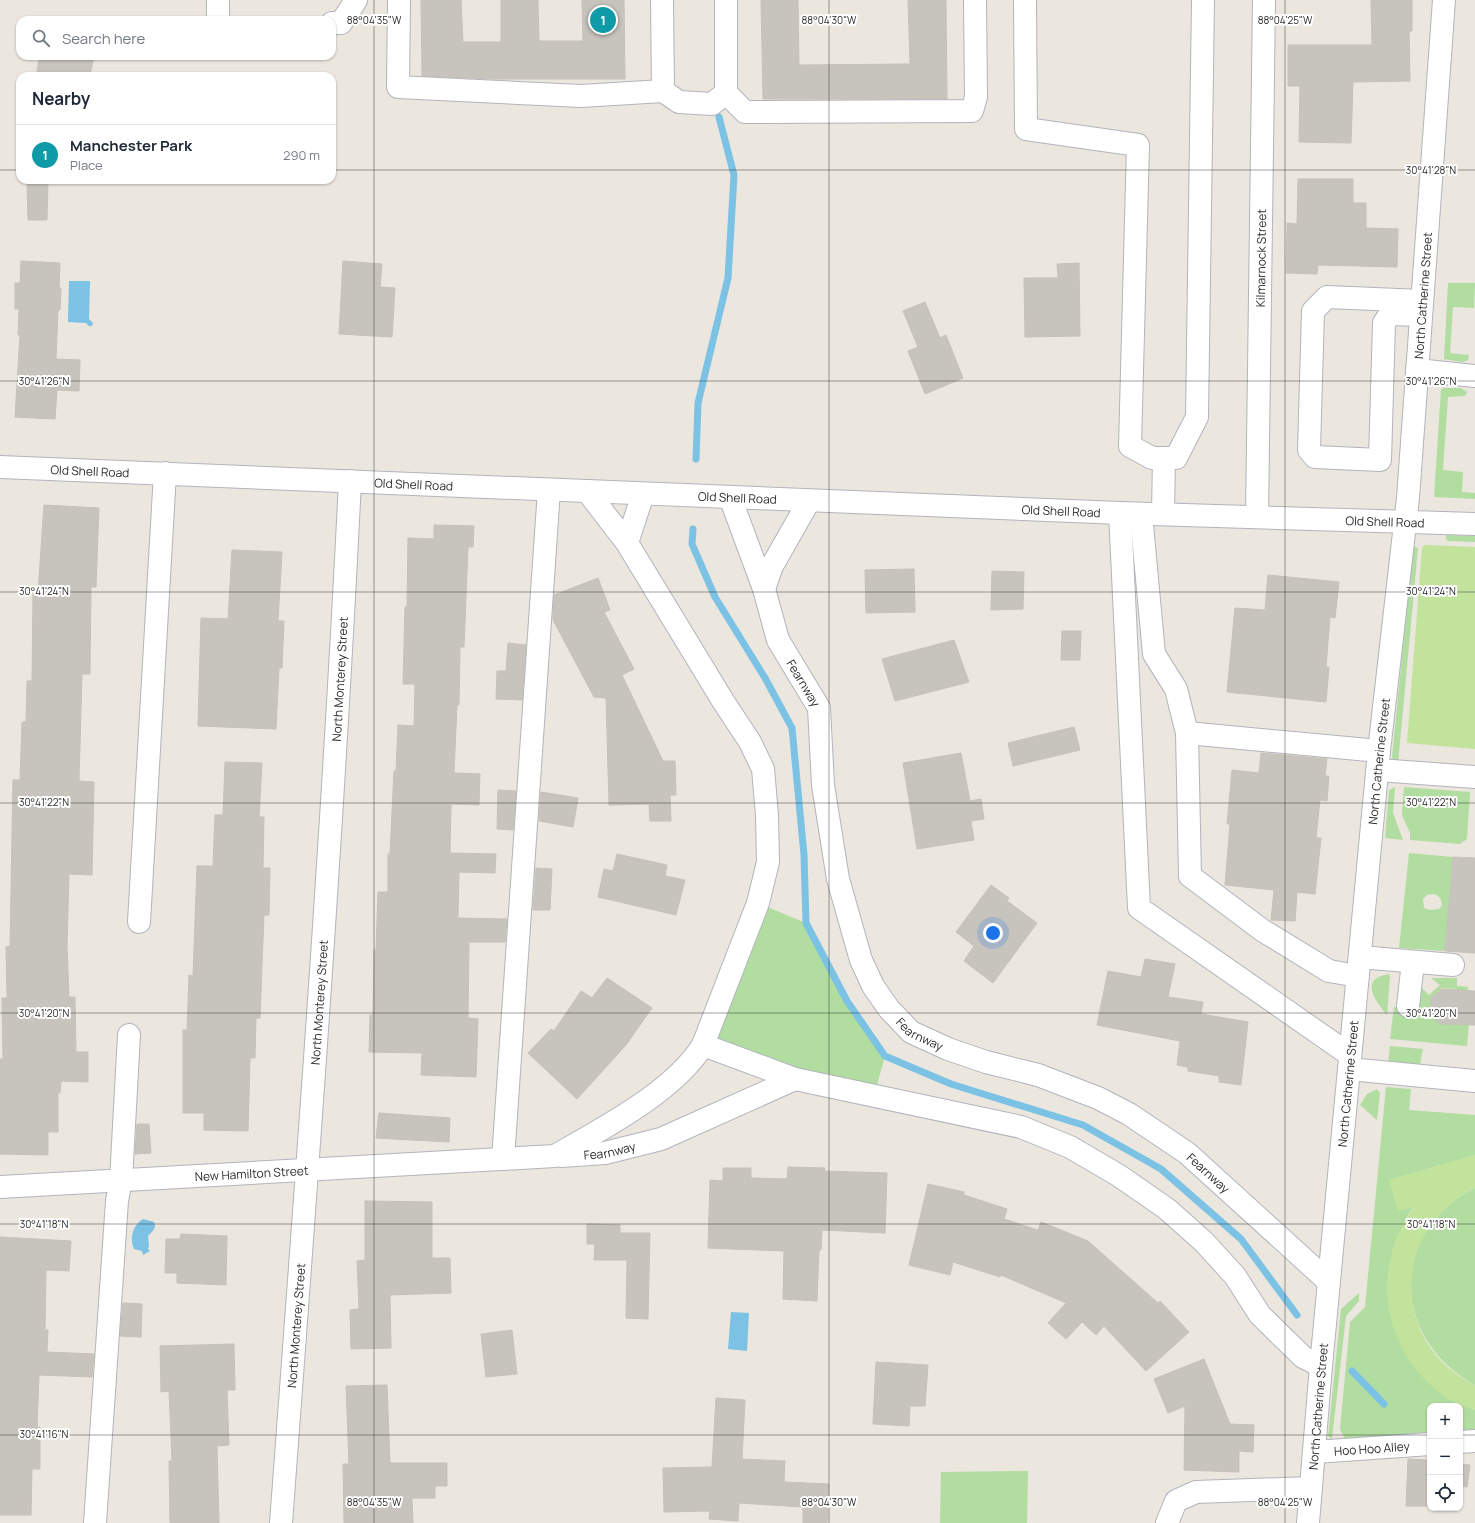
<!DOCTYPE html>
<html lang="en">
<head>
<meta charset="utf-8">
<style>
  :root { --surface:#fff; --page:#f2f2f3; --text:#1f2937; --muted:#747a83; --line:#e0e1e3; --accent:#4d62ea }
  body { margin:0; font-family:Manrope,sans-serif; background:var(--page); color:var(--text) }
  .controls { position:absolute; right:12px; bottom:12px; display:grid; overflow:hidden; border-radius:8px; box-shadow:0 1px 3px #0004 }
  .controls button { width:36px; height:36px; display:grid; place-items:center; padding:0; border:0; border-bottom:1px solid var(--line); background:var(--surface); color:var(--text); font:20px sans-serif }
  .you { position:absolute; left:993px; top:933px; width:14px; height:14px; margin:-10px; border:3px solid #fff; border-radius:50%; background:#1a73e8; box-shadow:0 0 0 6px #1a73e833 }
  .badge { display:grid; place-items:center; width:26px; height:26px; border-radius:50%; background:var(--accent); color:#fff; font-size:13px; font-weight:700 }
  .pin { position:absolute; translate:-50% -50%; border:2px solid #fff; box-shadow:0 1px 4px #0006 }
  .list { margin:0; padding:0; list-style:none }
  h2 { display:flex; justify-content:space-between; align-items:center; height:52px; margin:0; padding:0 16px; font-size:17px }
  h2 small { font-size:13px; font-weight:400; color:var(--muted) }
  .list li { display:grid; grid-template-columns:26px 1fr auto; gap:12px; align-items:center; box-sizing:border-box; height:60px; padding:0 16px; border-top:1px solid var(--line) }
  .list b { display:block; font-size:15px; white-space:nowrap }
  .list p { margin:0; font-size:13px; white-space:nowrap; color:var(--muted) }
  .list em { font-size:13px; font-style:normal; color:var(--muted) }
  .icon { flex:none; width:22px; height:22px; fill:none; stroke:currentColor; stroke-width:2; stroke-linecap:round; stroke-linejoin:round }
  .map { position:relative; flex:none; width:1475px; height:1523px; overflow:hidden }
  .search { position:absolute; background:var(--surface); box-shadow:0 1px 3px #0004; left:16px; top:16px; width:320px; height:44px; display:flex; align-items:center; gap:10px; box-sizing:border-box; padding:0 14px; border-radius:12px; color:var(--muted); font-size:15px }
  .panel { position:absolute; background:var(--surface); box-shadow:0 1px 3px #0004; left:16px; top:72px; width:320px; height:112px; border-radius:12px }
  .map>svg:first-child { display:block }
  .green { fill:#b1dda0; fill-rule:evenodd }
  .pitch { fill:#c1e39c }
  .water { fill:#7bc2e4 }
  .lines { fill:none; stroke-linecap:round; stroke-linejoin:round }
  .stream { stroke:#7bc2e4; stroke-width:7 }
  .building { fill:#c7c4bd; stroke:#c7c2b8 }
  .minor-casing { stroke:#b2b4bd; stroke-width:24 }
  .minor { stroke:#fff; stroke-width:22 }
  .ticks { fill:none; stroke:#2b2b2b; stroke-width:1; stroke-opacity:0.45 }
  .labels { text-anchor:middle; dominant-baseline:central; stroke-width:4; stroke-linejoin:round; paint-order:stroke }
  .street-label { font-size:12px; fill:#2b2b2b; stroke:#fff }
  .ticks-label { font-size:10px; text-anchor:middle; fill:#2b2b2b; stroke:#fff; stroke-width:4; stroke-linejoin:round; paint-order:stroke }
</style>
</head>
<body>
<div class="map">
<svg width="1475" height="1523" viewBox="0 0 1475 1523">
  <rect width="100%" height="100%" fill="#ebe6de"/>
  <g class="green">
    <path d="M 1448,283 L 1475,283 L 1474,308 L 1453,307 L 1450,353 L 1469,355 L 1468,360 L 1462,362 L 1444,359 Z"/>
    <path d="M 1444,388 L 1461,388 L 1467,392 L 1465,396 L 1448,397 L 1443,470 L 1463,472 L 1462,492 L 1475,493 L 1475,499 L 1434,497 L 1441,389 Z"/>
    <path d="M 1446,535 L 1475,536 L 1475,542 L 1448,541 L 1446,539 Z"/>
    <path d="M 1413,546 L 1418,548 L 1398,764 L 1394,761 L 1392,757 Z"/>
    <path d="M 1395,787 L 1393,813 L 1403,840 L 1385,838 L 1389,790 Z"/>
    <path d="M 1404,787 L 1470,792 L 1467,839 L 1460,844 L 1410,840 L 1410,833 L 1402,815 Z"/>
    <path d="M 1409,853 L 1453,857 L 1445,951 L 1399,948 ZM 1434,894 C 1440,896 1441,899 1442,905 L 1439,909 L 1430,910 L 1424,908 L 1423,899 L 1427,895 Z"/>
    <path d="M 758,903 L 806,923 L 847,1001 L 885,1056 L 874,1096 L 703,1045 Z"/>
    <path d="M 1389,974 L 1390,976 L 1387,1015 C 1376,1001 1358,979 1389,974 Z"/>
    <path d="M 1431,978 L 1457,978 L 1457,986 L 1468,987 L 1467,1000 L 1456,989 L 1442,988 L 1433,997 L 1469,1022 L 1467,1046 L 1390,1039 L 1394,1007 L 1419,1009 L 1421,987 L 1429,995 L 1440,985 Z"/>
    <path d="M 1390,1046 L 1423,1049 L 1420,1064 L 1417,1066 L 1388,1064 Z"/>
    <path d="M 1386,1087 L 1411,1089 L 1409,1110 L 1475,1115 L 1475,1155 L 1390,1180 L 1414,1206 L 1408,1215 L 1394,1245 L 1421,1374 L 1447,1398 L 1475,1410 L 1475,1431 L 1460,1432 L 1460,1406 L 1430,1406 L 1430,1434 L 1345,1439 L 1340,1429 L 1350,1322 L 1365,1307 Z"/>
    <path d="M 1377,1089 L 1380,1093 L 1377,1120 L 1360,1105 L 1367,1094 Z"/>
    <path d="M 1475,1188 L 1475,1385 C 1391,1340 1388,1232 1475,1188 Z"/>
    <path d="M 1359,1293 L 1359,1301 L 1346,1316 L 1332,1439 L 1328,1436 L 1341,1309 Z"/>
    <path d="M 1028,1471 L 1027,1523 L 940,1523 L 941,1472 Z"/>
  </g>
  <g class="pitch">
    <path d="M 1425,545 L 1475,547 L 1475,749 L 1407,743 L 1422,548 Z"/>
    <path d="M 1475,1155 L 1475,1188 C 1390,1230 1390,1344 1475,1385 L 1475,1410 C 1466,1406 1455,1403 1447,1398 C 1382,1354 1368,1270 1414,1207 L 1398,1211 L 1389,1180 Z"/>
  </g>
  <g class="water">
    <path d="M 69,281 L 90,281 L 89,319 L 93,323 L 92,326 L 89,326 L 86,323 L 68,322 Z"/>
    <path d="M 143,1219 L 154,1222 C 157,1229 152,1231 148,1236 L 149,1246 L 148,1249 L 150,1251 L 143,1255 L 142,1251 L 134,1249 C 129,1238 133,1225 143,1219 Z"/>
    <path d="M 731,1312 L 749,1313 L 747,1351 L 728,1349 Z"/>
  </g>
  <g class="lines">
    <g class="stream">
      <path d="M 696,459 L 698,403 L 728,278 L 734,175 L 719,117"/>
      <path d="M 693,529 L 692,544 L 715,597 L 765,678 L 792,728 L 804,855 L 806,923 L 847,1001 L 885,1056 L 951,1084 L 1083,1125 L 1161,1169 L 1241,1239 L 1297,1315"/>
      <path d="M 1352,1371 L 1384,1404"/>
    </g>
  </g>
  <g class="building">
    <path d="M 421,0 L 461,0 L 463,42 L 501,42 L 501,0 L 538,0 L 539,41 L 583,41 L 582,0 L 624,0 L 625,79 L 495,79 L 422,76 Z"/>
    <path d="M 761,0 L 798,0 L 799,65 L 910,64 L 908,0 L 946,0 L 947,99 L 763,99 Z"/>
    <path d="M 1371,0 L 1412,0 L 1412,31 L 1409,31 L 1410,81 L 1353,82 L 1351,143 L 1299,142 L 1300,86 L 1288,86 L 1288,45 L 1372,45 Z"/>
    <path d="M 40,56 L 94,56 L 90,76 L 36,76 Z"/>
    <path d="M 1298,179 L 1353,179 L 1353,203 L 1366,203 L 1366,228 L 1398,229 L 1397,267 L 1318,265 L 1317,274 L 1286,273 L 1287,223 L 1297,224 Z"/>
    <path d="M 27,180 L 48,180 L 47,220 L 28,220 Z"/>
    <path d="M 21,261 L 60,263 L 59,288 L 61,288 L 60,310 L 58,310 L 56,359 L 80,360 L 79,391 L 57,390 L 55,419 L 15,417 L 20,335 L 18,335 L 19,309 L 15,309 L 15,283 L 20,283 Z"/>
    <path d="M 343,261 L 382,264 L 380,287 L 395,288 L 392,337 L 339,334 Z"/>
    <path d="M 1079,263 L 1080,336 L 1025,337 L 1024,278 L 1058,278 L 1057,264 Z"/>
    <path d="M 925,302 L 940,338 L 946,335 L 963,378 L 925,394 L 908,351 L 918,347 L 903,311 Z"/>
    <path d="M 44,505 L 99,508 L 96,587 L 91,587 L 90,674 L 82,674 L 79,781 L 94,782 L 92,875 L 69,874 L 67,945 L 69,997 L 75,997 L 76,1052 L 88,1052 L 88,1082 L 61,1081 L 60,1093 L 58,1093 L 58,1132 L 48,1132 L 48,1155 L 0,1154 L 0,1059 L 3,1059 L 2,998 L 7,998 L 6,947 L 10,946 L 13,780 L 20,780 L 22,722 L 26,722 L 27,681 L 32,681 L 33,592 L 38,592 Z"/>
    <path d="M 434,525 L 474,526 L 473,547 L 468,547 L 464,647 L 460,647 L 459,705 L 457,705 L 454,773 L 480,774 L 479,805 L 451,804 L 450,853 L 496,854 L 495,873 L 459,872 L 458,918 L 507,919 L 505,942 L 469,942 L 468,1018 L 478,1019 L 476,1077 L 421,1075 L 422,1053 L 369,1052 L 370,1015 L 373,1015 L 374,950 L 376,950 L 378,892 L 388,892 L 388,854 L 390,854 L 394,771 L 396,771 L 398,725 L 414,726 L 415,684 L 403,684 L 405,607 L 407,607 L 408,538 L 434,539 Z"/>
    <path d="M 232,550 L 282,552 L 278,621 L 284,621 L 282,668 L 279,668 L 276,729 L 198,726 L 201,618 L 228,619 Z"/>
    <path d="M 914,569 L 915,612 L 866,613 L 865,570 Z"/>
    <path d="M 992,571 L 1024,572 L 1023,609 L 991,610 Z"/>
    <path d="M 1268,575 L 1339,582 L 1335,618 L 1330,617 L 1326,667 L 1329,667 L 1326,702 L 1227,692 L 1235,608 L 1265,610 Z"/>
    <path d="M 598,578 L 610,610 L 604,612 L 634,669 L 622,675 L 663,761 L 675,761 L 676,795 L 670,795 L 671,821 L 650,821 L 649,804 L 609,805 L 606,698 L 594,697 L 553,620 L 554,595 Z"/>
    <path d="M 1062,631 L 1081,631 L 1080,660 L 1061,660 Z"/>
    <path d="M 954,640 L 969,682 L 895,701 L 882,659 Z"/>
    <path d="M 508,643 L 526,645 L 522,700 L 496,699 L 497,671 L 506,671 Z"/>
    <path d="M 1074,727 L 1080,750 L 1013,766 L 1008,743 Z"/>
    <path d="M 961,753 L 970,801 L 981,799 L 984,819 L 971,821 L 974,840 L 917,849 L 903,763 Z"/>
    <path d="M 1261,753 L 1327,759 L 1325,776 L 1329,776 L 1327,801 L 1320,800 L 1316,838 L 1321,838 L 1315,894 L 1297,892 L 1295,921 L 1271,920 L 1274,890 L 1225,885 L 1230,824 L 1227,824 L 1232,770 L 1259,773 Z"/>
    <path d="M 225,762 L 262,763 L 259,817 L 264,817 L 263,868 L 270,868 L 269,915 L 264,915 L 260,1018 L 256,1018 L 255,1058 L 250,1058 L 248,1131 L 204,1130 L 204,1113 L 183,1113 L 183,1030 L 187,1030 L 189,975 L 193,976 L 197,866 L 213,866 L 215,815 L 223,815 Z"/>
    <path d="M 498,790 L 516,791 L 513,830 L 497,829 Z"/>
    <path d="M 541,792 L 578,798 L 573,827 L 539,821 Z"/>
    <path d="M 617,854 L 667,865 L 665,876 L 685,880 L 676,915 L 598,897 L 604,869 L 613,871 Z"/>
    <path d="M 1453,857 L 1475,858 L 1475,953 L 1445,951 Z"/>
    <path d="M 536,868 L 552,869 L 550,910 L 533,910 Z"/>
    <path d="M 991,885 L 1009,898 L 1007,901 L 1037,923 L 993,983 L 964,961 L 974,946 L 956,932 Z"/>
    <path d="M 1145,959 L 1175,964 L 1168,997 L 1203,1002 L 1201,1014 L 1248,1022 L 1241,1085 L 1219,1082 L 1219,1076 L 1188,1071 L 1188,1067 L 1177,1065 L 1180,1041 L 1097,1025 L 1108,971 L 1141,977 Z"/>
    <path d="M 607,978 L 652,1008 L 626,1045 L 577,1099 L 528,1053 L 551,1029 L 554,1031 L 581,991 L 592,998 Z"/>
    <path d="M 1442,989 L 1475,991 L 1475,1025 L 1439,1024 L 1430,1013 L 1431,998 Z"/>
    <path d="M 379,1113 L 450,1118 L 449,1142 L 376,1138 Z"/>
    <path d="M 137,1124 L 149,1124 L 151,1153 L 135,1154 Z"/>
    <path d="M 788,1167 L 825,1168 L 824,1171 L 887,1173 L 885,1233 L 822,1230 L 821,1250 L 819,1250 L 817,1301 L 783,1299 L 784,1251 L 708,1248 L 710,1180 L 723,1181 L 723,1168 L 751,1168 L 751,1178 L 787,1179 Z"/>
    <path d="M 928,1184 L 964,1192 L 964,1195 L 1007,1209 L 1004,1219 L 1038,1230 L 1041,1222 L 1088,1241 L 1158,1303 L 1160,1301 L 1189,1332 L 1146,1371 L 1104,1326 L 1096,1335 L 1082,1322 L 1066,1339 L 1048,1323 L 1066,1303 L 1001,1275 L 1000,1277 L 953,1262 L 950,1275 L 909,1265 Z"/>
    <path d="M 365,1201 L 432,1202 L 432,1258 L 450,1258 L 451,1293 L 390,1295 L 391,1348 L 351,1349 L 350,1310 L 359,1309 L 357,1261 L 365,1260 Z"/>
    <path d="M 587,1224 L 620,1225 L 620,1233 L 650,1233 L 648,1319 L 626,1318 L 627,1260 L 594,1260 L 595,1244 L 587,1244 Z"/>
    <path d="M 181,1234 L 227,1236 L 226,1285 L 177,1283 L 177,1273 L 165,1273 L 166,1239 L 180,1239 Z"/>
    <path d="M 0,1237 L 71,1241 L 69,1271 L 46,1270 L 45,1330 L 48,1330 L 47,1352 L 94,1354 L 92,1377 L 39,1375 L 37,1427 L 40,1427 L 40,1469 L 32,1469 L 31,1515 L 0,1515 Z"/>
    <path d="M 123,1303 L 142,1304 L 141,1337 L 120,1336 Z"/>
    <path d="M 512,1330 L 517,1374 L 486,1377 L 481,1334 Z"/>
    <path d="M 234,1344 L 235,1390 L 227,1390 L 229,1445 L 217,1446 L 219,1523 L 170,1523 L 169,1461 L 172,1461 L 169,1391 L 161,1392 L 160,1346 Z"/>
    <path d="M 1204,1359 L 1230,1424 L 1254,1425 L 1253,1452 L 1239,1451 L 1239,1472 L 1184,1470 L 1185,1406 L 1168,1413 L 1154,1379 Z"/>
    <path d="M 876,1362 L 928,1365 L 925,1406 L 910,1406 L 909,1426 L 873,1424 Z"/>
    <path d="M 387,1385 L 390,1463 L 447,1463 L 447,1486 L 435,1486 L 435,1498 L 412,1498 L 413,1523 L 344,1523 L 343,1464 L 349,1464 L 346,1386 Z"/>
    <path d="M 716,1398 L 745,1400 L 742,1459 L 785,1461 L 784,1482 L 829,1484 L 827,1523 L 803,1523 L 803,1507 L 739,1503 L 738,1521 L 709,1519 L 710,1511 L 664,1512 L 663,1468 L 712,1467 Z"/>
    <path d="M 1408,1459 L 1430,1460 L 1430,1506 L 1406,1506 Z"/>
    <path d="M 1460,1464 L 1470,1465 L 1467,1487 L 1460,1486 Z"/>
  </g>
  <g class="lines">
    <g class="minor-casing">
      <g id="minor">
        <path d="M 399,0 L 398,87 L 581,96 L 663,91"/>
        <path d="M 662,0 L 663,91 L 679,102 L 712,104 L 726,93 L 726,0"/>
        <path d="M 1025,0 L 1026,129 L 1138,145 L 1130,446 L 1152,458 L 1176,458 L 1197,417 L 1203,0"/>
        <path d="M 218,20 L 218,0"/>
        <path d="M 332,23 L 341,23 L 356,0"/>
        <path d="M 726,93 L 745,112 L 972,111 L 976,97 L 975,0"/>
        <path d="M 1421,315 L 1390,314 L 1384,323 L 1380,460 L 1315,457 L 1309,450 L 1313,311 L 1327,297 L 1422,301"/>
        <path d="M 1417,370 L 1475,376"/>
        <path id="s1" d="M 0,467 L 1120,513 L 1475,524"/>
        <path id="s2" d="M 730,497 L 764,589 L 778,640 L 819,708 L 823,785 L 838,879 L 861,960 L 873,986 L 889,1009 L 911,1032 L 948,1049 L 986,1062 L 1038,1075 L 1098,1098 L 1129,1114 L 1187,1153 L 1329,1282"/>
        <path d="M 1120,513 L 1139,908 L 1350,1055"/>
        <path d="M 1141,514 L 1154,654 L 1176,689 L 1187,733 L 1190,876 L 1262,930 L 1329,971 L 1358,976"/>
        <path d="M 1163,514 L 1164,458"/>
        <path id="s3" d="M 1257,517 L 1264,0"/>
        <path d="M 627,543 L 643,494"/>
        <path d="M 764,589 L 772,566 L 809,501"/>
        <path d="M 1187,733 L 1379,751"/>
        <path d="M 1378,770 L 1475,777"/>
        <path d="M 139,922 L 165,473"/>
        <path d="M 1360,957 L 1453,965"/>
        <path d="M 1408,1006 L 1413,962"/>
        <path d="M 703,1045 L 795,1079 L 1021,1127 L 1070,1147 L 1118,1175 L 1167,1209 L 1204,1242 L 1235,1276 L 1260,1315 L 1303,1357 L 1321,1366"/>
        <path d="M 1349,1069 L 1475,1081"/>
        <path id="s4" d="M 561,1156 L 605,1153 L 661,1139 L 795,1079"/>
        <path d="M 503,1159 L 549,490"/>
        <path id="s5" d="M 0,1187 L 555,1156 C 603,1128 674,1092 703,1045 L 758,903 L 768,862 L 767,815 L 763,769 L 750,742 L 723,701 L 627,543 L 587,491"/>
        <path d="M 1460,1442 L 1475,1441"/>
        <path id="s6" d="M 1315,1452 L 1430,1444"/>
        <path d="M 95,1523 L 117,1201 L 121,1180 L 129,1035"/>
        <path id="s7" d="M 281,1523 C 307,1176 333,829 350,481"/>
        <path d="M 1167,1523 L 1176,1501 L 1196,1492 L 1311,1488"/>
        <path id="s8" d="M 1308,1523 L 1321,1366 L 1379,751 L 1408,498 L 1444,0"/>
      </g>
    </g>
    <use href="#minor" class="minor"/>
  </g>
  <path class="ticks" d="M 374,0 L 374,1523M 829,0 L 829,1523M 1285,0 L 1285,1523M 0,170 L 20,170M 332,170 L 1475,170M 0,381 L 1475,381M 0,592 L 1475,592M 0,803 L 1475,803M 0,1013 L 1475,1013M 0,1224 L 1475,1224M 0,1435 L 1430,1435M 1460,1435 L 1475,1435"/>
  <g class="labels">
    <g class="street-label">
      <text stroke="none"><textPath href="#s3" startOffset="259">Kilmarnock Street</textPath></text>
      <text stroke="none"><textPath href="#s8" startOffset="1233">North Catherine Street</textPath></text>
      <text stroke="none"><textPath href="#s1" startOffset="90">Old Shell Road</textPath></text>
      <text stroke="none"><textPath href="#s1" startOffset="414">Old Shell Road</textPath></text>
      <text stroke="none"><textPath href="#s1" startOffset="738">Old Shell Road</textPath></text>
      <text stroke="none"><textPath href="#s1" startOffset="1062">Old Shell Road</textPath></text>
      <text stroke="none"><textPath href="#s1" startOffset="1386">Old Shell Road</textPath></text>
      <text stroke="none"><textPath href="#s7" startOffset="846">North Monterey Street</textPath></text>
      <text stroke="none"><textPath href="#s2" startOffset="201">Fearnway</textPath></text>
      <text stroke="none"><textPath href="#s8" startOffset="765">North Catherine Street</textPath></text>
      <text stroke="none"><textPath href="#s7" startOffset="522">North Monterey Street</textPath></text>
      <text stroke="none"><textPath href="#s2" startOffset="584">Fearnway</textPath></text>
      <text stroke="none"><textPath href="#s8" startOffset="441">North Catherine Street</textPath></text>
      <text stroke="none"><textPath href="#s4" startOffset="49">Fearnway</textPath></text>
      <text stroke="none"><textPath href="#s5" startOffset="252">New Hamilton Street</textPath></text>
      <text stroke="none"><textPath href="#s2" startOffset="908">Fearnway</textPath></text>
      <text stroke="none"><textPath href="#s7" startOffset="198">North Monterey Street</textPath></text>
      <text stroke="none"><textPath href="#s8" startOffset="117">North Catherine Street</textPath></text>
      <text stroke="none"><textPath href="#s6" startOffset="57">Hoo Hoo Alley</textPath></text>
    </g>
  </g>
  <g class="ticks-label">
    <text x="374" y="24">88°04'35"W</text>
    <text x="829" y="24">88°04'30"W</text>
    <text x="1285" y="24">88°04'25"W</text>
    <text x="1431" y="174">30°41'28"N</text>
    <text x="44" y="385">30°41'26"N</text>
    <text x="1431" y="385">30°41'26"N</text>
    <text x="44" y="595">30°41'24"N</text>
    <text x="1431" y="595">30°41'24"N</text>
    <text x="44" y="806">30°41'22"N</text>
    <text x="1431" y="806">30°41'22"N</text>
    <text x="44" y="1017">30°41'20"N</text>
    <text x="1431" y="1017">30°41'20"N</text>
    <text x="44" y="1228">30°41'18"N</text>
    <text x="1431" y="1228">30°41'18"N</text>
    <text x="44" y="1438">30°41'16"N</text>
    <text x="374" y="1506">88°04'35"W</text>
    <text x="829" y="1506">88°04'30"W</text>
    <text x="1285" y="1506">88°04'25"W</text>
  </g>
</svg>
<div class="controls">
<button>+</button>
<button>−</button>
<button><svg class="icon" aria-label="locate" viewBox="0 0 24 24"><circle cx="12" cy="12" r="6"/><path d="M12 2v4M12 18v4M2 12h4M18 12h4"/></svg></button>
</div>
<div class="you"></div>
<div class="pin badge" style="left:603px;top:20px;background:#0f9aa8">1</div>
<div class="search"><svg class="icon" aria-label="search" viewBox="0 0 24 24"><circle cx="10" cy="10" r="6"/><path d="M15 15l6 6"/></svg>Search here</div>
<section class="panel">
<h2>Nearby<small></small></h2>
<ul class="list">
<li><span class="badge" style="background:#0f9aa8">1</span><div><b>Manchester Park</b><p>Place</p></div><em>290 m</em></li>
</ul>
</section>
</div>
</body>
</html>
